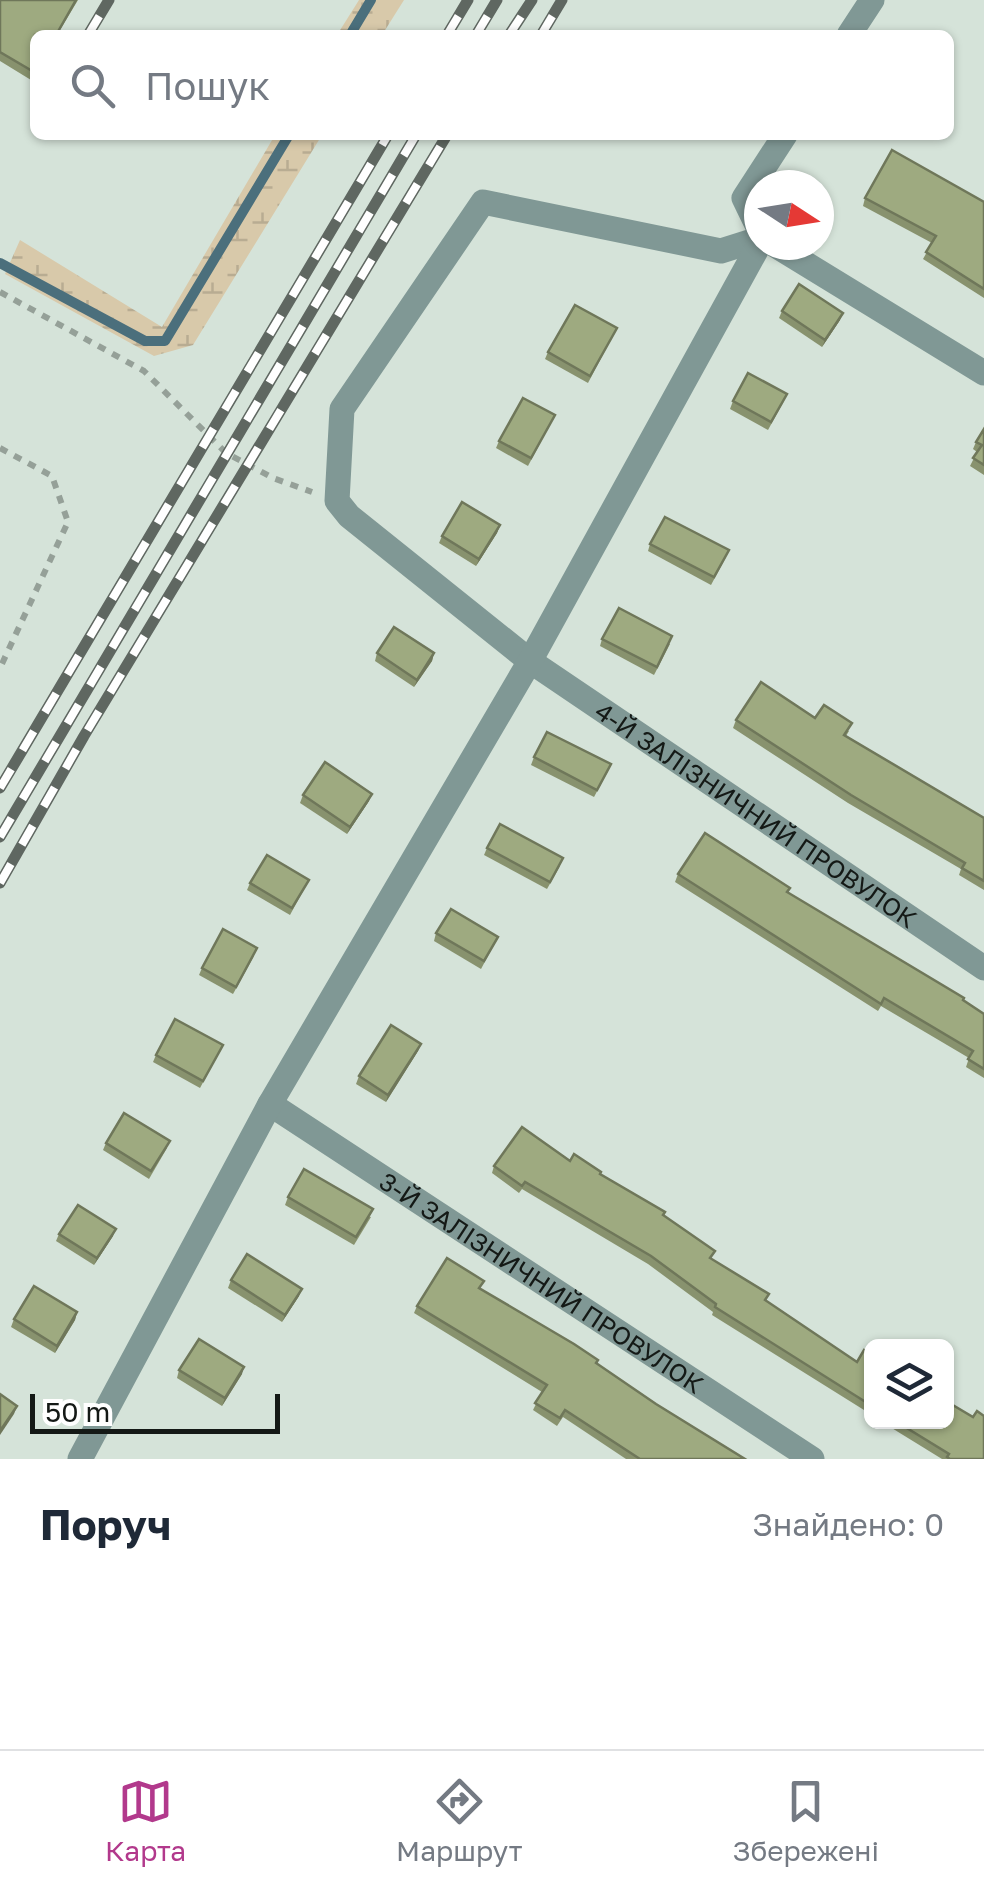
<!DOCTYPE html>
<html lang="uk">
<head>
<meta charset="utf-8">
<style>
  :root { --surface:#fff; --page:#f2f2f3; --text:#1f2937; --muted:#747a83; --line:#e0e1e3; --accent:#b2398c }
  body { margin:0; font-family:"Golos Text",sans-serif; background:var(--page); color:var(--text) }
  .controls { position:absolute; right:30px; bottom:30px; display:grid; overflow:hidden; border-radius:15px; box-shadow:0 2px 8px #0004 }
  .controls button { width:90px; height:90px; display:grid; place-items:center; padding:0; border:0; border-bottom:2px solid var(--line); background:var(--surface); color:var(--text); font:50px sans-serif }
  .compass { position:absolute; left:744px; top:170px; width:90px; height:90px; border-radius:50%; background:var(--surface); box-shadow:0 2px 8px #0004; rotate:102deg }
  .scale { position:absolute; left:30px; bottom:25px; width:250px; box-sizing:border-box; padding-left:10px; border:5px solid #141916; border-top:0; font-size:28px; line-height:35px; white-space:nowrap; color:#141916; -webkit-text-stroke:8px #fff; paint-order:stroke }
  .list { margin:0; padding:0; list-style:none }
  h2 { display:flex; justify-content:space-between; align-items:center; height:130px; margin:0; padding:0 40px; font-size:42px }
  h2 small { font-size:32px; font-weight:400; color:var(--muted) }
  .icon { flex:none; width:55px; height:55px; fill:none; stroke:currentColor; stroke-width:2; stroke-linecap:round; stroke-linejoin:round }
  .map { position:relative; flex:none; width:984px; height:1459px; overflow:hidden }
  .search { position:absolute; background:var(--surface); box-shadow:0 2px 8px #0004; left:30px; right:30px; top:30px; height:110px; display:flex; align-items:center; gap:25px; box-sizing:border-box; padding:0 35px; border-radius:15px; color:var(--muted); font-size:38px }
  .sheet { height:290px; background:var(--surface) }
  nav { display:flex; justify-content:space-around; align-items:center; box-sizing:border-box; height:140px; border-top:2px solid var(--line); background:var(--surface); font-size:28px; color:var(--muted) }
  nav a { display:grid; justify-items:center; gap:5px }
  nav .on { color:var(--accent) }
  .map>svg:first-child { display:block }
  .wetland { fill:url(#wetland-marsh) }
  .lines { fill:none; stroke-linecap:round; stroke-linejoin:round }
  .stream { stroke:#4b6f7c; stroke-width:10 }
  .path { stroke:#95a098; stroke-width:6; stroke-dasharray:8 8; stroke-linecap:butt }
  .minor { stroke:#809895; stroke-width:25 }
  .rail-casing { stroke:#5f6761; stroke-width:11 }
  .rail { stroke:#fff; stroke-width:8; stroke-dasharray:22; stroke-linecap:butt }
  .wall { fill:#88926e }
  .shaded-wall { fill:#6f775a }
  .building { fill:#9eaa80; stroke:#6f775a; stroke-width:2.5 }
  .labels { text-anchor:middle; dominant-baseline:central; stroke-width:8; stroke-linejoin:round; paint-order:stroke }
  .street-label { font-size:25px; fill:#141916; stroke:#fff }
</style>
</head>
<body>
<div class="map">
<svg width="984" height="1459" viewBox="0 0 984 1459">
  <defs>
    <pattern id="wetland-marsh" width="20" height="14" patternUnits="userSpaceOnUse" patternTransform="scale(2.5)"><rect width="20" height="14" fill="#d8c9aa"/><path d="M1 5h8M5 5V1M11 12h8M15 12V8" fill="none" stroke="#b8ac92"/></pattern>
  </defs>
  <rect width="100%" height="100%" fill="#d5e3d9"/>
  <g class="wetland">
    <path d="M 359,0 L 404,0 L 382,35 L 337,35 Z"/>
    <path d="M 275,135 L 322,135 L 193,345 L 154,356 L 5,274 L 20,240 L 162,327 Z"/>
  </g>
  <g class="lines">
    <g class="stream">
      <path d="M 350,35 L 371,0"/>
      <path d="M 0,263 L 145,341 L 165,341 L 289,135"/>
    </g>
    <g class="path">
      <path d="M 0,292 L 144,371 L 226,453 L 273,478 L 312,492"/>
      <path d="M 0,448 L 52,476 L 68,522 L 0,668"/>
    </g>
    <g class="minor">
      <path d="M 849,35 L 872,0"/>
      <path d="M 759,229 L 744,198 L 785,135"/>
      <path id="s1" d="M 759,239 L 721,251 L 483,202 L 342,409 L 337,501 L 349,516 L 530,661 L 984,968"/>
      <path d="M 775,245 L 984,373"/>
      <path id="s2" d="M 270,1104 L 812,1459"/>
      <path d="M 80,1459 L 270,1104 L 530,661 L 759,245"/>
    </g>
    <g class="rail-casing">
      <g id="rail">
        <path d="M 88,35 L 109,0"/>
        <path d="M 447,35 L 468,0"/>
        <path d="M 476,35 L 497,0"/>
        <path d="M 509,35 L 532,0"/>
        <path d="M 541,35 L 562,0"/>
        <path d="M 0,788 L 388,135"/>
        <path d="M 0,837 L 416,135"/>
        <path d="M 0,883 L 84,736 L 447,135"/>
      </g>
    </g>
    <use href="#rail" class="rail"/>
  </g>
  <g class="wall">
    <path d="M 0,0 L 78,0 L 57,35 L 35,35 L 35,73 L 31,80 L 0,61 Z"/>
    <path d="M 865,198 L 984,202 L 984,298 L 923,259 L 932,243 L 863,206 Z"/>
    <path d="M 782,311 L 840,320 L 822,347 L 779,318 Z"/>
    <path d="M 617,328 L 588,383 L 545,359 L 548,352 Z"/>
    <path d="M 733,401 L 784,401 L 768,430 L 730,409 Z"/>
    <path d="M 555,415 L 528,466 L 496,448 L 499,441 Z"/>
    <path d="M 984,429 L 984,475 L 970,466 L 977,452 L 973,449 L 976,442 Z"/>
    <path d="M 500,525 L 497,533 L 476,566 L 439,543 L 442,536 Z"/>
    <path d="M 650,544 L 726,557 L 711,585 L 648,551 Z"/>
    <path d="M 602,639 L 670,644 L 654,675 L 600,646 Z"/>
    <path d="M 377,653 L 434,653 L 432,661 L 414,687 L 375,661 Z"/>
    <path d="M 815,718 L 849,731 L 846,736 L 984,818 L 984,890 L 959,875 L 961,869 L 848,803 L 733,728 L 736,720 Z"/>
    <path d="M 534,757 L 608,771 L 594,797 L 531,765 Z"/>
    <path d="M 303,795 L 369,801 L 347,834 L 300,803 Z"/>
    <path d="M 487,848 L 560,866 L 547,889 L 484,855 Z"/>
    <path d="M 678,874 L 790,888 L 788,892 L 984,1014 L 984,1078 L 966,1067 L 969,1058 L 881,1006 L 878,1011 L 675,882 Z"/>
    <path d="M 309,880 L 290,915 L 247,890 L 250,883 Z"/>
    <path d="M 436,933 L 498,937 L 481,969 L 434,941 Z"/>
    <path d="M 254,956 L 233,994 L 199,975 L 202,968 Z"/>
    <path d="M 421,1044 L 418,1051 L 386,1102 L 356,1084 L 359,1076 Z"/>
    <path d="M 223,1045 L 200,1088 L 153,1062 L 156,1055 Z"/>
    <path d="M 106,1143 L 167,1148 L 149,1179 L 103,1150 Z"/>
    <path d="M 570,1161 L 600,1174 L 663,1215 L 711,1260 L 766,1301 L 857,1362 L 872,1355 L 872,1415 L 712,1315 L 713,1312 L 648,1264 L 522,1189 L 519,1193 L 492,1173 L 494,1166 Z"/>
    <path d="M 288,1197 L 371,1217 L 354,1245 L 285,1205 Z"/>
    <path d="M 59,1234 L 113,1236 L 94,1265 L 56,1241 Z"/>
    <path d="M 231,1280 L 299,1296 L 282,1322 L 228,1288 Z"/>
    <path d="M 480,1289 L 598,1360 L 597,1364 L 656,1404 L 745,1459 L 626,1459 L 563,1417 L 557,1426 L 533,1410 L 542,1392 L 414,1313 L 417,1306 Z"/>
    <path d="M 77,1312 L 75,1320 L 55,1353 L 11,1327 L 14,1319 Z"/>
    <path d="M 179,1370 L 242,1374 L 222,1406 L 177,1378 Z"/>
    <path d="M 882,1422 L 946,1422 L 984,1459 L 942,1459 Z"/>
  </g>
  <g class="shaded-wall">
    <path d="M 843,313 L 840,320 L 822,347 L 825,340 Z"/>
    <path d="M 500,525 L 497,533 L 476,566 L 479,559 Z"/>
    <path d="M 434,653 L 432,661 L 414,687 L 417,680 Z"/>
    <path d="M 372,794 L 369,801 L 347,834 L 350,827 Z"/>
    <path d="M 421,1044 L 418,1051 L 386,1102 L 388,1095 Z"/>
    <path d="M 116,1229 L 113,1236 L 94,1265 L 97,1258 Z"/>
    <path d="M 302,1289 L 299,1296 L 282,1322 L 285,1315 Z"/>
    <path d="M 77,1312 L 75,1320 L 55,1353 L 57,1346 Z"/>
    <path d="M 244,1367 L 242,1374 L 222,1406 L 225,1398 Z"/>
    <path d="M 17,1406 L 14,1414 L 0,1435 L 0,1431 Z"/>
  </g>
  <g class="building">
    <path d="M 0,0 L 76,0 L 56,35 L 35,35 L 35,70 L 34,72 L 0,52 Z"/>
    <path d="M 892,150 L 984,202 L 984,289 L 926,252 L 936,236 L 865,198 Z"/>
    <path d="M 799,284 L 843,313 L 825,340 L 782,311 Z"/>
    <path d="M 575,305 L 617,328 L 590,376 L 548,352 Z"/>
    <path d="M 748,373 L 787,394 L 771,422 L 733,401 Z"/>
    <path d="M 523,398 L 555,415 L 531,458 L 499,441 Z"/>
    <path d="M 984,429 L 984,465 L 973,458 L 982,445 L 976,442 Z"/>
    <path d="M 462,502 L 500,525 L 479,559 L 442,536 Z"/>
    <path d="M 665,517 L 729,550 L 714,577 L 650,544 Z"/>
    <path d="M 619,608 L 672,636 L 657,667 L 602,639 Z"/>
    <path d="M 394,627 L 434,653 L 417,680 L 377,653 Z"/>
    <path d="M 761,682 L 815,718 L 824,705 L 852,723 L 844,735 L 984,818 L 984,881 L 962,868 L 965,863 L 851,795 L 736,720 Z"/>
    <path d="M 547,732 L 611,764 L 597,790 L 534,757 Z"/>
    <path d="M 325,762 L 372,794 L 350,827 L 303,795 Z"/>
    <path d="M 500,824 L 563,858 L 550,882 L 487,848 Z"/>
    <path d="M 705,833 L 790,888 L 787,892 L 964,998 L 963,1000 L 984,1014 L 984,1069 L 968,1059 L 973,1051 L 884,998 L 881,1004 L 678,874 Z"/>
    <path d="M 267,855 L 309,880 L 292,908 L 250,883 Z"/>
    <path d="M 451,909 L 498,937 L 484,961 L 436,933 Z"/>
    <path d="M 223,929 L 257,948 L 236,987 L 202,968 Z"/>
    <path d="M 175,1019 L 223,1045 L 203,1081 L 156,1055 Z"/>
    <path d="M 391,1025 L 421,1044 L 388,1095 L 359,1076 Z"/>
    <path d="M 124,1113 L 170,1141 L 151,1171 L 106,1143 Z"/>
    <path d="M 522,1127 L 570,1161 L 574,1154 L 601,1172 L 600,1174 L 665,1212 L 663,1215 L 715,1251 L 710,1258 L 769,1294 L 765,1300 L 857,1362 L 864,1350 L 872,1355 L 872,1406 L 715,1307 L 716,1304 L 651,1256 L 525,1182 L 522,1186 L 494,1166 Z"/>
    <path d="M 304,1169 L 373,1209 L 356,1237 L 288,1197 Z"/>
    <path d="M 78,1205 L 116,1229 L 97,1258 L 59,1234 Z"/>
    <path d="M 247,1254 L 302,1289 L 285,1315 L 231,1280 Z"/>
    <path d="M 447,1258 L 484,1281 L 479,1288 L 574,1344 L 598,1360 L 596,1363 L 656,1404 L 745,1459 L 640,1459 L 565,1410 L 560,1418 L 535,1403 L 547,1385 L 417,1306 Z"/>
    <path d="M 34,1286 L 77,1312 L 57,1346 L 14,1319 Z"/>
    <path d="M 199,1339 L 244,1367 L 225,1398 L 179,1370 Z"/>
    <path d="M 0,1394 L 17,1406 L 0,1431 Z"/>
    <path d="M 946,1401 L 973,1417 L 977,1411 L 984,1416 L 984,1459 L 950,1459 L 947,1457 L 949,1454 L 897,1422 L 946,1422 Z"/>
  </g>
  <g class="labels">
    <g class="street-label">
      <text stroke="none"><textPath href="#s1" startOffset="1150">4-Й ЗАЛІЗНИЧНИЙ ПРОВУЛОК</textPath></text>
      <text stroke="none"><textPath href="#s2" startOffset="325">3-Й ЗАЛІЗНИЧНИЙ ПРОВУЛОК</textPath></text>
    </g>
  </g>
</svg>
<div class="controls">
<button><svg class="icon" aria-label="layers" viewBox="0 0 24 24"><path d="M12 4l9 5-9 5-9-5zM3 14l9 5 9-5"/></svg></button>
</div>
<svg class="compass" viewBox="-18 -18 36 36"><path d="M0-13l5 13h-10z" fill="#e53935"/><path d="M0 13l5-13h-10z" fill="#747a83"/></svg>
<div class="scale">50 m</div>
<div class="search"><svg class="icon" aria-label="search" viewBox="0 0 24 24"><circle cx="10" cy="10" r="6"/><path d="M15 15l6 6"/></svg>Пошук</div>
</div>
<section class="sheet">
<h2>Поруч<small>Знайдено: 0</small></h2>
<ul class="list">
</ul>
</section>
<nav>
<a class="on"><svg class="icon" aria-label="map" viewBox="0 0 24 24"><path d="M3 6l6-2 6 2 6-2v14l-6 2-6-2-6 2zM9 4v14M15 6v14"/></svg>Карта</a>
<a><svg class="icon" aria-label="directions" viewBox="0 0 24 24"><path d="M12 3l9 9-9 9-9-9zM9 14v-3h6M13 9l2 2-2 2"/></svg>Маршрут</a>
<a><svg class="icon" aria-label="saved" viewBox="0 0 24 24"><path d="M7 4h10v16l-5-4-5 4z"/></svg>Збережені</a>
</nav>
</body>
</html>
